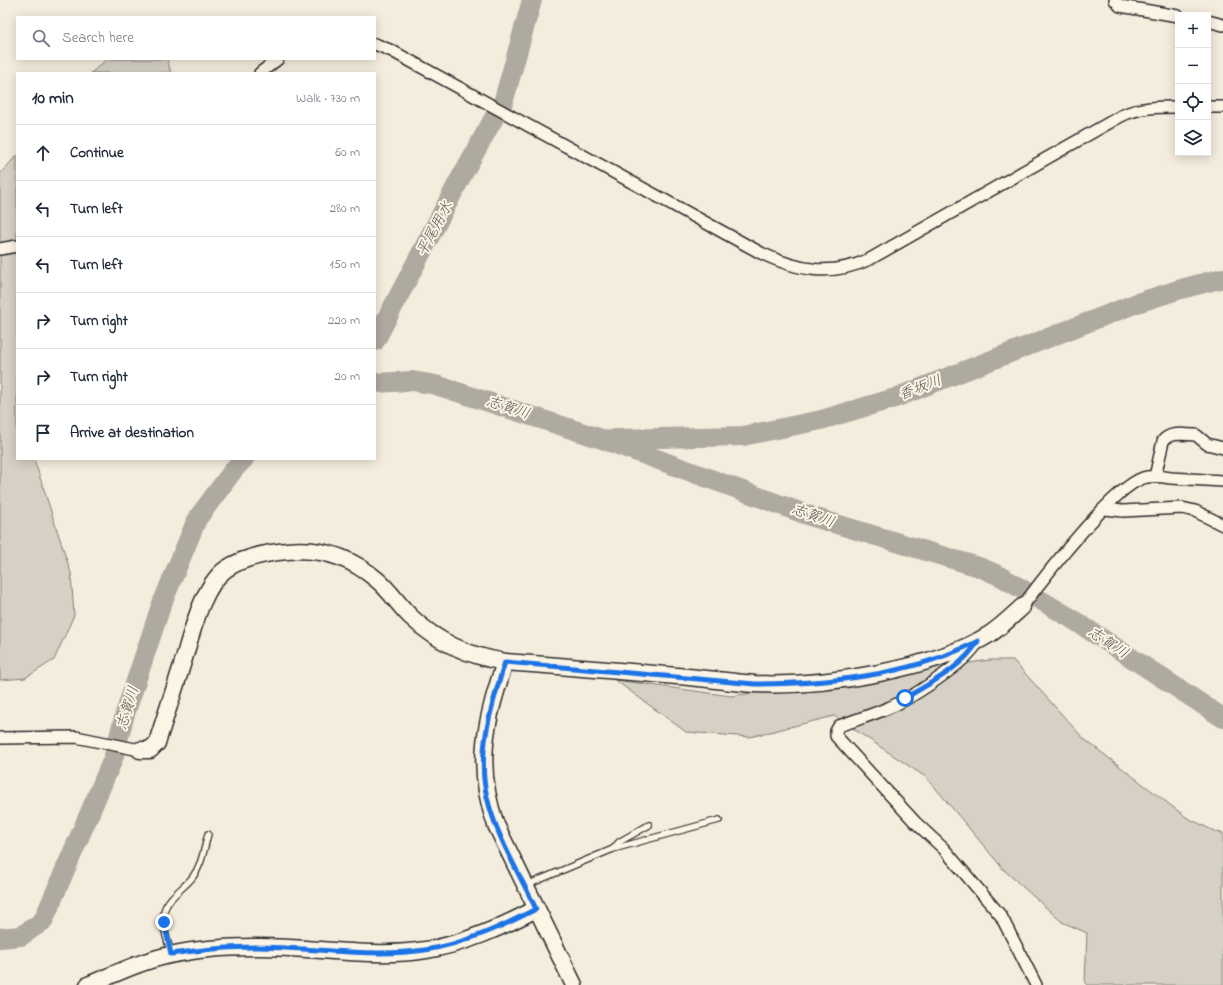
<!DOCTYPE html>
<html lang="en">
<head>
<meta charset="utf-8">
<style>
  :root { --surface:#fff; --page:#f2f2f3; --text:#1f2937; --muted:#747a83; --line:#e0e1e3 }
  body { margin:0; font-family:"Indie Flower","Klee One",sans-serif; background:var(--page); color:var(--text) }
  .controls { position:absolute; right:12px; top:12px; display:grid; overflow:hidden; border-radius:0px; box-shadow:0 2px 10px #0003 }
  .controls button { width:36px; height:36px; display:grid; place-items:center; padding:0; border:0; border-bottom:1px solid var(--line); background:var(--surface); color:var(--text); font:20px sans-serif }
  .stop { position:absolute; width:12px; height:12px; margin:-9px; border:3px solid #1a73e8; border-radius:50%; background:#fff }
  .stop.end { background:#1a73e8; border-color:#fff; box-shadow:0 1px 4px #0008 }
  .list { margin:0; padding:0; list-style:none }
  h2 { display:flex; justify-content:space-between; align-items:center; height:52px; margin:0; padding:0 16px; font-size:17px }
  h2 small { font-size:13px; font-weight:400; color:var(--muted) }
  .list li { display:grid; grid-template-columns:26px 1fr auto; gap:12px; align-items:center; box-sizing:border-box; height:56px; padding:0 16px; border-top:1px solid var(--line) }
  .list b { display:block; font-size:15px; white-space:nowrap }
  .list em { font-size:13px; font-style:normal; color:var(--muted) }
  .icon { flex:none; width:22px; height:22px; fill:none; stroke:currentColor; stroke-width:2; stroke-linecap:round; stroke-linejoin:round }
  .map { position:relative; flex:none; width:1223px; height:985px; overflow:hidden }
  .search { position:absolute; background:var(--surface); box-shadow:0 2px 10px #0003; left:16px; top:16px; width:360px; height:44px; display:flex; align-items:center; gap:10px; box-sizing:border-box; padding:0 14px; border-radius:0px; color:var(--muted); font-size:15px }
  .panel { position:absolute; background:var(--surface); box-shadow:0 2px 10px #0003; left:16px; top:72px; width:360px; height:388px; border-radius:0px }
  .map>svg:first-child { display:block }
  .green { fill:#d6d1c4; stroke:#807e78 }
  .lines { fill:none; stroke-linecap:round; stroke-linejoin:round }
  .river { stroke:#afaaa0; stroke-width:20 }
  .lane-casing { stroke:#2b2b2b; stroke-width:8 }
  .street-casing { stroke:#2b2b2b; stroke-width:14 }
  .secondary-casing { stroke:#2b2b2b; stroke-width:19 }
  .lane { stroke:#fcf5e5; stroke-width:5.5 }
  .street { stroke:#fcf5e5; stroke-width:11 }
  .secondary { stroke:#fcf5e5; stroke-width:16 }
  .route { stroke:#1a73e8; stroke-width:5 }
  .labels { text-anchor:middle; dominant-baseline:central; stroke-width:4; stroke-linejoin:round; paint-order:stroke }
  .water-label { font-size:15px; font-style:italic; fill:#595754; stroke:#fcf5e5 }
</style>
</head>
<body>
<div class="map">
<svg width="1223" height="985" viewBox="0 0 1223 985">
  <rect width="100%" height="100%" fill="#f4edde"/>
  <filter id="ink" filterUnits="userSpaceOnUse"><feTurbulence type="fractalNoise" baseFrequency=".025" numOctaves="2"/><feDisplacementMap in="SourceGraphic" scale="8" xChannelSelector="R" yChannelSelector="G"/><feConvolveMatrix kernelMatrix="1 2 1 2 8 2 1 2 1" color-interpolation-filters="sRGB"/></filter>
  <g filter="url(#ink)">
    <g class="green">
      <path d="M 107,59 L 167,59 L 171,73 L 91,73 Z"/>
      <path d="M 17,155 L 17,459 L 34,459 L 71,573 L 74,615 L 54,660 L 25,678 L 0,680 L 0,174 Z"/>
      <path d="M 990,660 L 1013,660 L 1084,739 L 1186,817 L 1216,832 L 1223,833 L 1223,985 L 1087,985 L 1085,983 L 1087,933 L 1062,922 L 1004,870 L 927,778 L 834,716 L 750,737 L 686,732 L 615,680 L 731,696 Z"/>
    </g>
    <g class="lines">
      <g class="river">
        <path d="M 503,103 L 532,0"/>
        <path d="M 375,341 L 460,179 L 495,116"/>
        <path d="M 375,383 L 412,381 L 436,385 L 605,440 L 813,517 L 979,567 L 1000,576 L 1069,617 L 1223,718"/>
        <path d="M 615,439 L 743,436 L 821,420 L 895,398 L 1137,303 L 1181,289 L 1223,278"/>
        <path d="M 0,938 L 21,936 L 43,921 L 113,759 L 125,714 L 161,606 L 197,519 L 235,468 L 244,459"/>
      </g>
      <g class="lane-casing">
        <g id="lane">
          <path d="M 613,849 L 619,842 L 649,825"/>
          <path d="M 527,885 L 613,849 L 719,820"/>
          <path d="M 171,954 C 168,941 161,925 164,911 C 168,897 184,888 192,878 C 202,865 204,849 208,834"/>
        </g>
      </g>
      <g class="street-casing">
        <g id="street">
          <path d="M 1115,0 L 1120,6 L 1126,7 L 1178,16"/>
          <path d="M 1208,21 L 1223,25"/>
          <path d="M 375,44 L 392,51 L 761,253 C 799,271 831,277 870,259 L 1121,116 C 1139,107 1158,107 1178,107"/>
          <path d="M 260,73 L 278,59"/>
          <path d="M 1208,107 L 1223,107"/>
          <path d="M 0,249 L 17,246"/>
          <path d="M 1155,477 L 1163,441 C 1170,431 1185,435 1196,435 L 1207,444 L 1223,448"/>
          <path d="M 1105,509 L 1123,511 L 1182,508 L 1195,511 L 1223,525"/>
          <path d="M 1022,607 C 1042,580 1117,481 1147,477 C 1155,476 1164,477 1171,478 C 1189,479 1206,480 1223,481"/>
          <path d="M 977,643 C 966,663 910,699 888,708 C 872,715 855,720 839,726 L 836,731 L 836,736 L 915,822 L 944,849 L 1001,916 L 1036,985"/>
          <path d="M 0,738 L 76,737 L 140,750"/>
        </g>
      </g>
      <g class="secondary-casing">
        <g id="secondary">
          <path d="M 505,662 C 486,721 474,764 496,825 L 574,985"/>
          <path d="M 140,750 L 150,750 L 157,743 C 165,717 174,691 182,665 C 191,637 201,587 226,569 C 242,558 267,553 287,551 C 321,547 350,557 376,579 C 390,590 399,606 411,617 C 438,643 469,656 505,662 C 562,666 620,671 677,676 C 703,678 729,682 755,684 C 823,687 932,670 990,634 C 1002,626 1012,616 1022,607"/>
          <path d="M 88,985 C 115,974 141,961 170,955 C 197,949 226,947 254,947 C 311,946 370,959 426,950 C 465,944 502,927 536,909"/>
        </g>
      </g>
      <use href="#lane" class="lane"/>
      <use href="#street" class="street"/>
      <use href="#secondary" class="secondary"/>
    </g>
  </g>
  <g class="lines" filter="url(#ink)">
    <path class="route" d="M 164,922 L 171,954 C 199,950 227,947 255,947 C 311,947 369,958 425,950 C 464,944 501,927 536,909 C 519,873 496,836 487,797 C 476,753 492,704 505,662 L 755,684 C 829,684 912,675 978,641 C 963,667 931,683 905,698"/>
  </g>
  <g class="labels">
    <g class="water-label">
      <text transform="translate(435 229) rotate(-62)">平尾用水</text>
      <text transform="translate(920 388) rotate(-21)">香坂川</text>
      <text transform="translate(508 408) rotate(18)">志賀川</text>
      <text transform="translate(813 516) rotate(19)">志賀川</text>
      <text transform="translate(1108 643) rotate(33)">志賀川</text>
      <text transform="translate(128 708) rotate(-73)">志賀川</text>
    </g>
  </g>
</svg>
<div class="controls">
<button>+</button>
<button>−</button>
<button><svg class="icon" aria-label="locate" viewBox="0 0 24 24"><circle cx="12" cy="12" r="6"/><path d="M12 2v4M12 18v4M2 12h4M18 12h4"/></svg></button>
<button><svg class="icon" aria-label="layers" viewBox="0 0 24 24"><path d="M12 4l9 5-9 5-9-5zM3 14l9 5 9-5"/></svg></button>
</div>
<div class="stop" style="left:905px;top:698px"></div>
<div class="stop end" style="left:164px;top:922px"></div>
<div class="search"><svg class="icon" aria-label="search" viewBox="0 0 24 24"><circle cx="10" cy="10" r="6"/><path d="M15 15l6 6"/></svg>Search here</div>
<section class="panel">
<h2>10 min<small>Walk · 730 m</small></h2>
<ul class="list">
<li><svg class="icon" aria-label="ahead" viewBox="0 0 24 24"><path d="M12 20V5M6 11l6-6 6 6"/></svg><div><b>Continue</b></div><em>60 m</em></li>
<li><svg class="icon" aria-label="left" viewBox="0 0 24 24"><path d="M17 20v-9H6M10 6l-5 5 5 5"/></svg><div><b>Turn left</b></div><em>280 m</em></li>
<li><svg class="icon" aria-label="left" viewBox="0 0 24 24"><path d="M17 20v-9H6M10 6l-5 5 5 5"/></svg><div><b>Turn left</b></div><em>150 m</em></li>
<li><svg class="icon" aria-label="right" viewBox="0 0 24 24"><path d="M7 20v-9h11M14 6l5 5-5 5"/></svg><div><b>Turn right</b></div><em>220 m</em></li>
<li><svg class="icon" aria-label="right" viewBox="0 0 24 24"><path d="M7 20v-9h11M14 6l5 5-5 5"/></svg><div><b>Turn right</b></div><em>20 m</em></li>
<li><svg class="icon" aria-label="arrive" viewBox="0 0 24 24"><path d="M6 21V4h12l-3 4 3 4H6"/></svg><div><b>Arrive at destination</b></div></li>
</ul>
</section>
</div>
</body>
</html>
